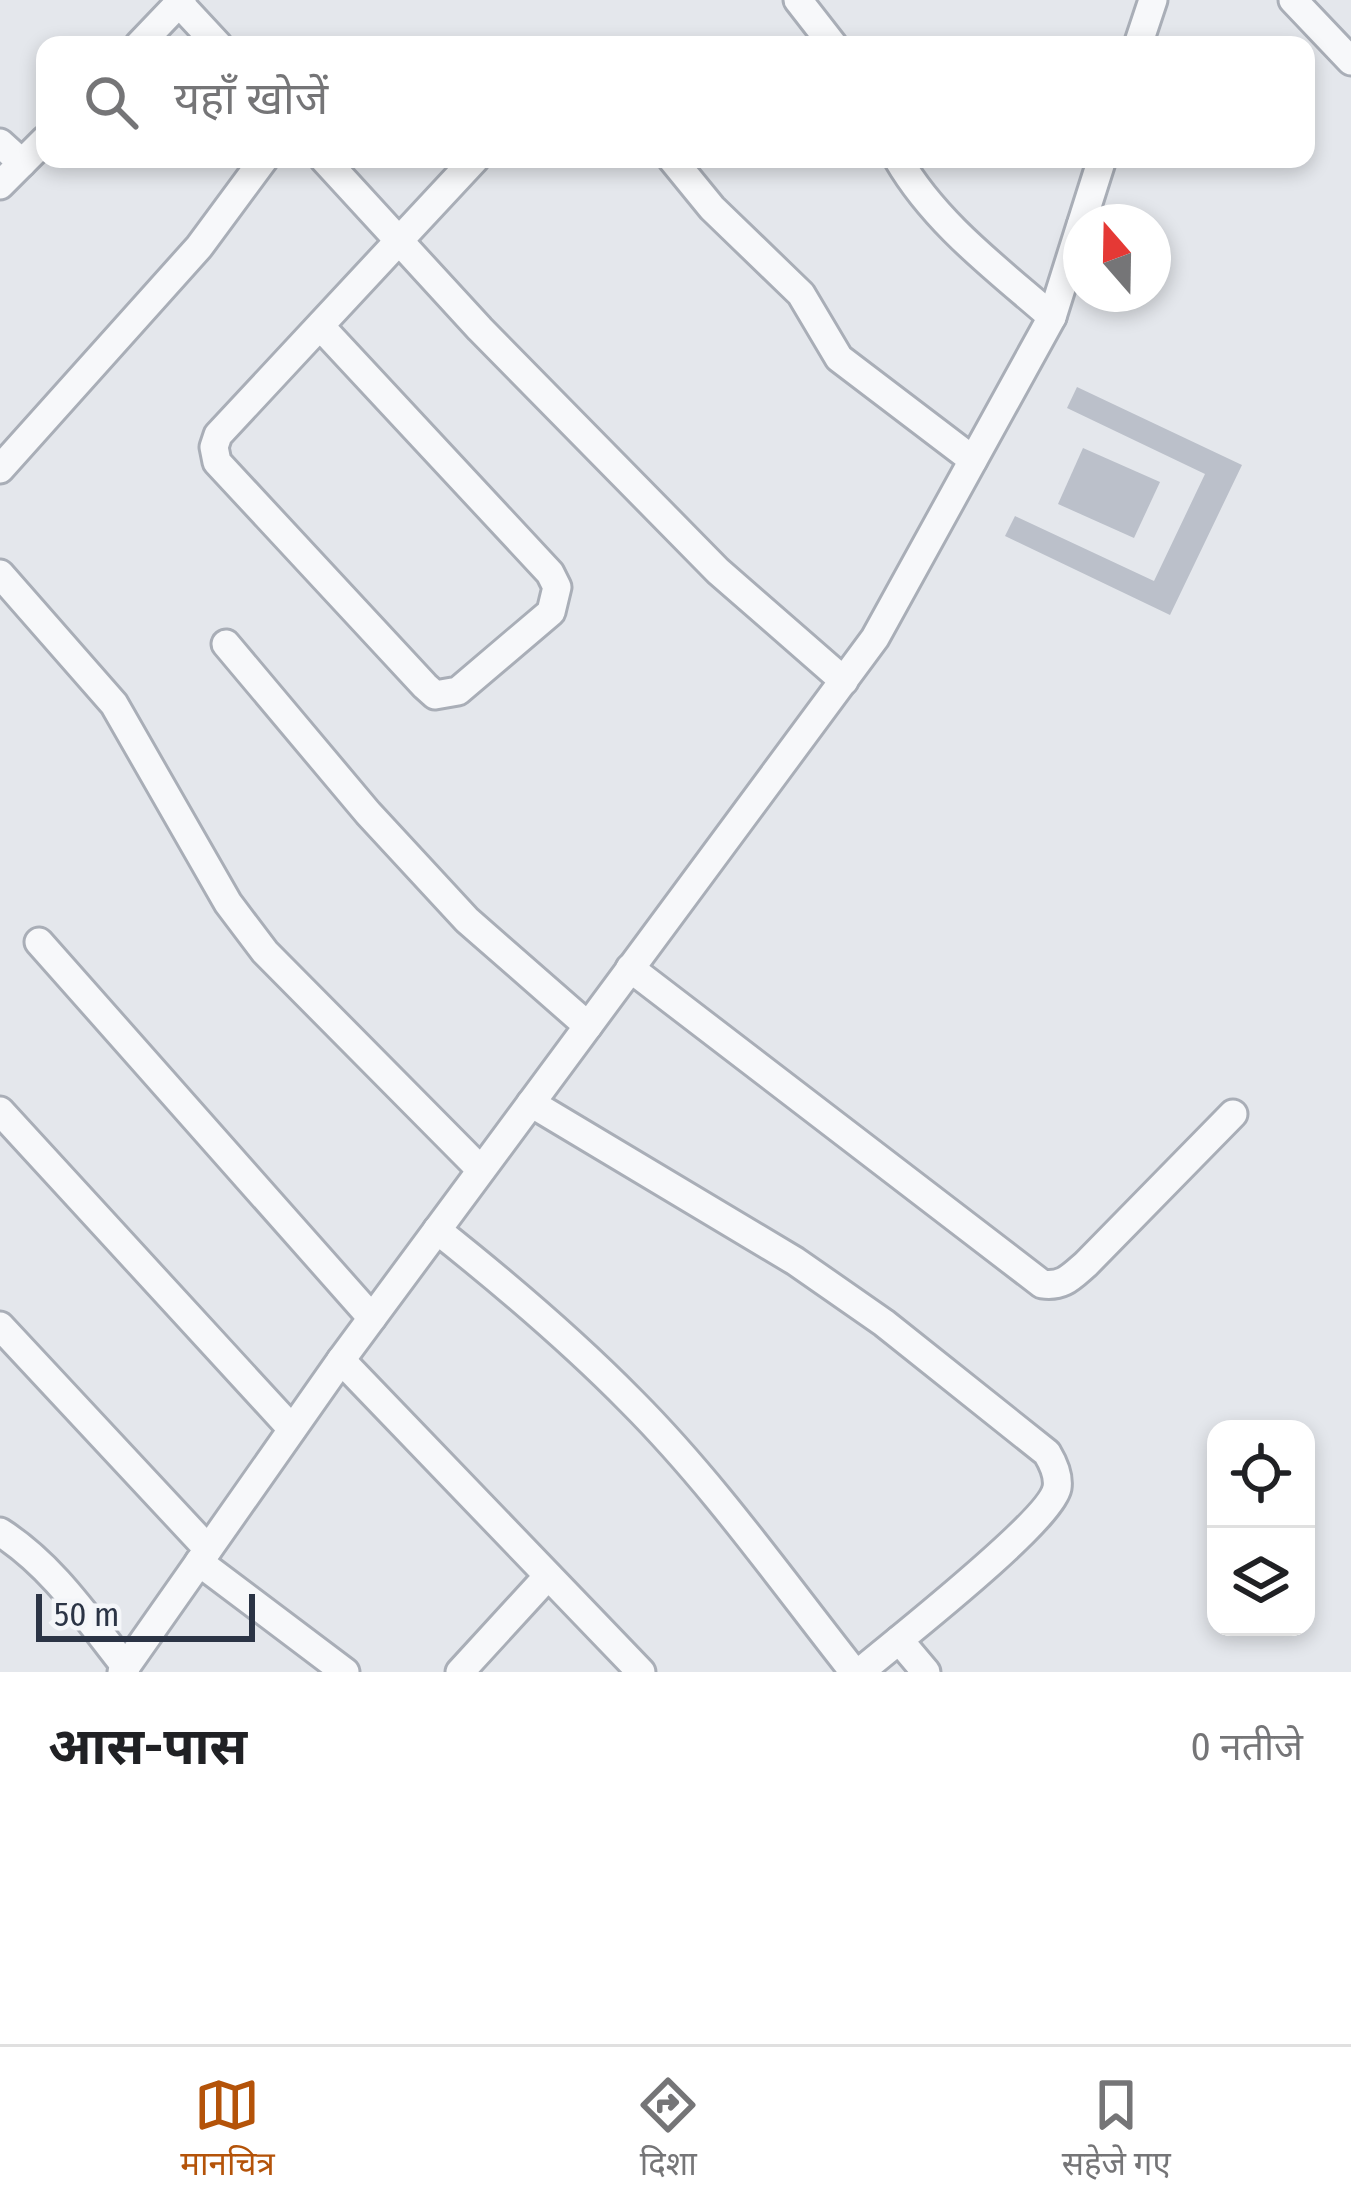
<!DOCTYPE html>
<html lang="hi">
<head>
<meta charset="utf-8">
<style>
  :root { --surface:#fff; --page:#f6f6f6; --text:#202124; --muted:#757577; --line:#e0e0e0; --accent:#b45309 }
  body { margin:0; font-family:"Fira Sans Condensed","Noto Sans Devanagari",sans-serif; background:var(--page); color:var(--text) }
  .controls { position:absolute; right:36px; bottom:36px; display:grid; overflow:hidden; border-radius:24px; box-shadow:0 6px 18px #0003 }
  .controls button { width:108px; height:108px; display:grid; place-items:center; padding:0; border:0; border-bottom:3px solid var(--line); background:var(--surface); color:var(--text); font:60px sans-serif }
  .compass { position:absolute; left:1063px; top:204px; width:108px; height:108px; border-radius:50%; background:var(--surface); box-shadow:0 6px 18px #0003; rotate:340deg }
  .scale { position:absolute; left:36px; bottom:30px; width:219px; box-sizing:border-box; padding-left:12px; border:6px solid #2b3445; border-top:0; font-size:33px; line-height:42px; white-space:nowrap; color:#2b3445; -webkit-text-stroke:9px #f4f6f9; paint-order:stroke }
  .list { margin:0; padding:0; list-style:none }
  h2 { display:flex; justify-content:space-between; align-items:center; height:156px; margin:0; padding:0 48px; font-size:51px }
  h2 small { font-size:39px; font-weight:400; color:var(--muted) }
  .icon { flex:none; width:66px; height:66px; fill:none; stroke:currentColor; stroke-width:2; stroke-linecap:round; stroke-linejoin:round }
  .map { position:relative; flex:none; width:1351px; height:1672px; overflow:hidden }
  .search { position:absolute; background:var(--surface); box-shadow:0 6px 18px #0003; left:36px; right:36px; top:36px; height:132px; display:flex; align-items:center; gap:30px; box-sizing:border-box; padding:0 42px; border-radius:24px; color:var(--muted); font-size:45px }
  .sheet { height:372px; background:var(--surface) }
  nav { display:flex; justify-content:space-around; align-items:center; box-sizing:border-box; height:168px; border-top:3px solid var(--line); background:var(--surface); font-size:33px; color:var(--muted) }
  nav a { display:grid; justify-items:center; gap:6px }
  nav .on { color:var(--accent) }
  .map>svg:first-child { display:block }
  .building { fill:#bbc0ca }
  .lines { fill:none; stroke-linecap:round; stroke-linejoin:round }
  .minor-casing { stroke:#a9aeb7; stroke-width:33 }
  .minor { stroke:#f7f8fa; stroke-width:27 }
</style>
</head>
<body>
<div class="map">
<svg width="1351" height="1672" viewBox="0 0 1351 1672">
  <rect width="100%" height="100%" fill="#e4e7ec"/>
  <g class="building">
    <path d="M 1077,387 L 1242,465 L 1170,615 L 1005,536 L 1015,516 L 1154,581 L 1205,474 L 1067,408 Z"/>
    <path d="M 1083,448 L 1160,482 L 1134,538 L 1058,504 Z"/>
  </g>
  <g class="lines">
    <g class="minor-casing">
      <g id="minor">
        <path d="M 798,0 L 833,45"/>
        <path d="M 1293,0 L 1351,61"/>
        <path d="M 179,3 L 218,45"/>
        <path d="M 139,45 L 182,0"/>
        <path d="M 1138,45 L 1153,0"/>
        <path d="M 0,143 L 22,163 L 45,140"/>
        <path d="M 324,159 L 480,329 L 718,571 L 844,681"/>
        <path d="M 672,159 L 712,208 L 801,294 L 839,358 L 973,460"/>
        <path d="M 898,159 C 935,223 997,269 1052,317"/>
        <path d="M 0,185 L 22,163"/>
        <path d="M 1082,222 L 1102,159"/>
        <path d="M 321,327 L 550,573 L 557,587 L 551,612 L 458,691 L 435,695 L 425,686 L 217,462 L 214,447 L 218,435 L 475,159"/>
        <path d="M 0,469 L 199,247 L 264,159"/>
        <path d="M 0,574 L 114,704 L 228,903 L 265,952 L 481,1170"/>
        <path d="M 226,644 L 368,813 L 467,920 L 588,1026"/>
        <path d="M 39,942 L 372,1318"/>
        <path d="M 630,968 L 1042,1284 C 1063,1287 1071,1277 1086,1264 L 1233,1114"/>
        <path d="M 531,1103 L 795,1261 L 884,1323 L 1047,1453 C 1053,1463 1059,1476 1057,1488 C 1050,1522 894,1643 860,1672"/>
        <path d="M 0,1111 L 292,1429"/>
        <path d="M 437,1230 C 505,1284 570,1339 631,1401 C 713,1483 782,1581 854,1672"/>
        <path d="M 0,1326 L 208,1549"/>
        <path d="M 341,1360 L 641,1672"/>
        <path d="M 0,1532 C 53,1566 87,1618 126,1667"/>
        <path d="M 199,1562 L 345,1672"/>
        <path d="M 899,1640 L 926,1672"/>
        <path d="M 122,1672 L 341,1360 L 875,638 L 1052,317 L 1081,225"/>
        <path d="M 460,1672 L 548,1576"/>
      </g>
    </g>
    <use href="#minor" class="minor"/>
  </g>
</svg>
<div class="controls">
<button><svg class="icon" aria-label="locate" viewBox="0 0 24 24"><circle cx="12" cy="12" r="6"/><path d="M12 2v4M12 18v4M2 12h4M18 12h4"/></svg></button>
<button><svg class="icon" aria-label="layers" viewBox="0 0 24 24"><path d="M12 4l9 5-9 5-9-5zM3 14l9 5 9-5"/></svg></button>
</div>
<svg class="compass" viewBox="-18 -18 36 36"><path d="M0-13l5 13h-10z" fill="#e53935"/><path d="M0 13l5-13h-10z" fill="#757577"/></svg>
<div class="scale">50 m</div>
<div class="search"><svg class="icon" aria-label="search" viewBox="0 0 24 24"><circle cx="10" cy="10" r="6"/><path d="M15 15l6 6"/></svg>यहाँ खोजें</div>
</div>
<section class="sheet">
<h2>आस-पास<small>0 नतीजे</small></h2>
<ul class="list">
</ul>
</section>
<nav>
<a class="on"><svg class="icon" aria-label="map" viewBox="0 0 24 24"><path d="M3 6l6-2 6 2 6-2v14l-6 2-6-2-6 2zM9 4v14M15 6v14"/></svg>मानचित्र</a>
<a><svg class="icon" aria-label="directions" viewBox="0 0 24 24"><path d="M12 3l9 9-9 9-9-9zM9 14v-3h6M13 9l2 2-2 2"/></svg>दिशा</a>
<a><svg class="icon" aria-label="saved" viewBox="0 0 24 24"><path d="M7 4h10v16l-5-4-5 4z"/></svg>सहेजे गए</a>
</nav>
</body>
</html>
